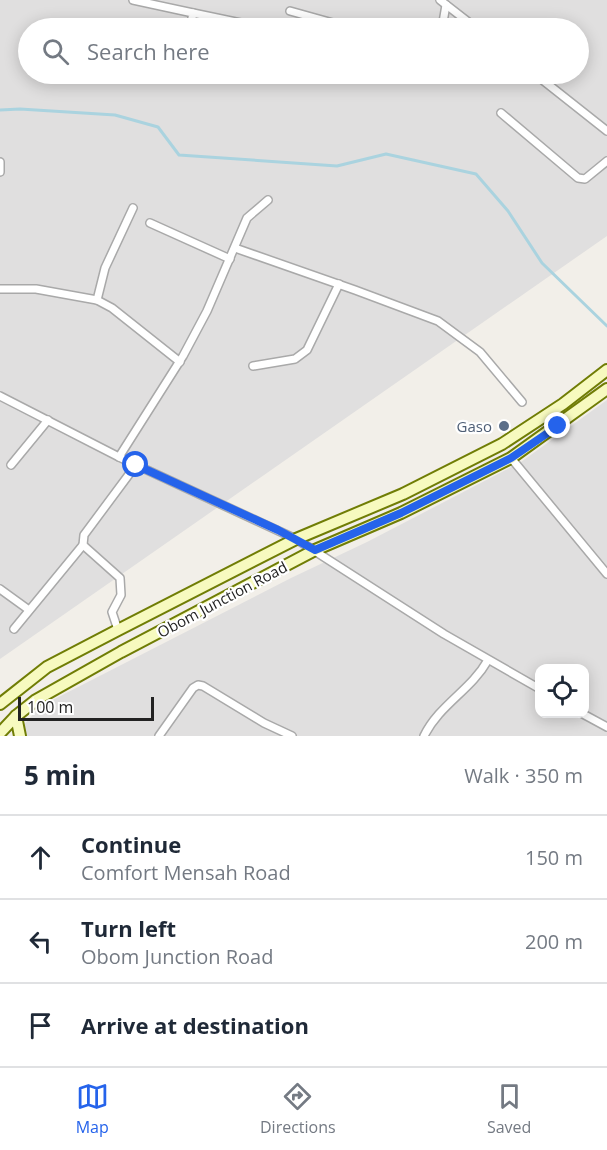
<!DOCTYPE html>
<html lang="en">
<head>
<meta charset="utf-8">
<style>
  :root { --surface:#fff; --page:#f2f2f3; --text:#1f2937; --muted:#747a83; --line:#e0e1e3; --accent:#2563eb }
  body { margin:0; font-family:"Open Sans",sans-serif; background:var(--page); color:var(--text) }
  .controls { position:absolute; right:18px; bottom:18px; display:grid; overflow:hidden; border-radius:12px; box-shadow:0 3px 15px #0003 }
  .controls button { width:54px; height:54px; display:grid; place-items:center; padding:0; border:0; border-bottom:2px solid var(--line); background:var(--surface); color:var(--text); font:30px sans-serif }
  .scale { position:absolute; left:18px; bottom:15px; width:136px; box-sizing:border-box; padding-left:6px; border:3px solid #222; border-top:0; font-size:16px; line-height:21px; white-space:nowrap; color:#222; -webkit-text-stroke:4px #fff; paint-order:stroke }
  .stop { position:absolute; width:18px; height:18px; margin:-14px; border:4px solid #2563eb; border-radius:50%; background:#fff }
  .stop.end { background:#2563eb; border-color:#fff; box-shadow:0 2px 6px #0008 }
  .list { margin:0; padding:0; list-style:none }
  h2 { display:flex; justify-content:space-between; align-items:center; height:78px; margin:0; padding:0 24px; font-size:26px }
  h2 small { font-size:20px; font-weight:400; color:var(--muted) }
  .list li { display:grid; grid-template-columns:39px 1fr auto; gap:18px; align-items:center; box-sizing:border-box; height:84px; padding:0 24px; border-top:2px solid var(--line) }
  .list b { display:block; font-size:22px; white-space:nowrap }
  .list p { margin:0; font-size:20px; white-space:nowrap; color:var(--muted) }
  .list em { font-size:20px; font-style:normal; color:var(--muted) }
  .icon { flex:none; width:33px; height:33px; fill:none; stroke:currentColor; stroke-width:2; stroke-linecap:round; stroke-linejoin:round }
  .map { position:relative; flex:none; width:607px; height:736px; overflow:hidden }
  .search { position:absolute; background:var(--surface); box-shadow:0 3px 15px #0003; left:18px; right:18px; top:18px; height:66px; display:flex; align-items:center; gap:15px; box-sizing:border-box; padding:0 21px; border-radius:33px; color:var(--muted); font-size:22px }
  .sheet { height:330px; background:var(--surface) }
  nav { display:flex; justify-content:space-around; align-items:center; box-sizing:border-box; height:84px; border-top:2px solid var(--line); background:var(--surface); font-size:16px; color:var(--muted) }
  nav a { display:grid; justify-items:center; gap:3px }
  nav .on { color:var(--accent) }
  .map>svg:first-child { display:block }
  .residential { fill:#e0dfdf; fill-rule:evenodd }
  .lines { fill:none; stroke-linecap:round; stroke-linejoin:round }
  .stream { stroke:#aad3df; stroke-width:3 }
  .minor-casing { stroke:#a9a9a9; stroke-width:10 }
  .secondary-casing { stroke:#707d05; stroke-width:14 }
  .minor { stroke:#fff; stroke-width:7 }
  .secondary { stroke:#f7fabf; stroke-width:10 }
  .route { stroke:#2563eb; stroke-width:8 }
  .service-dot { fill:#5c6f8a; stroke:#fff; stroke-width:2 }
  .labels { text-anchor:middle; dominant-baseline:central; stroke-width:4.5; stroke-linejoin:round; paint-order:stroke }
  .service-label { font-size:15px; fill:#4e5e75; stroke:#fff; text-anchor:end }
  .street-label { font-size:15px; fill:#222; stroke:#fff }
</style>
</head>
<body>
<div class="map">
<svg width="607" height="736" viewBox="0 0 607 736">
  <rect width="100%" height="100%" fill="#f2efe9"/>
  <g class="residential">
    <path d="M 0,0 L 607,0 L 607,236 L 0,659 ZM 28,28 L 578,28 L 578,74 L 28,74 Z"/>
    <path d="M 607,400 L 607,736 L 26,736 L 23,726 L 39,707 L 291,578 L 367,542 L 521,462 ZM 540,668 L 584,668 L 584,714 L 540,714 Z"/>
  </g>
  <g class="lines">
    <path class="stream" d="M 0,110 L 20,109 L 115,115 L 158,127 L 179,155 L 337,166 L 386,154 L 476,174 L 508,211 L 542,263 L 607,326"/>
    <g class="minor-casing">
      <g id="minor">
        <path d="M 133,0 L 193,13 L 190,28"/>
        <path d="M 440,0 L 476,28"/>
        <path d="M 290,11 L 351,28"/>
        <path d="M 193,13 L 255,26"/>
        <path d="M 442,28 L 446,5"/>
        <path d="M 535,74 L 607,131"/>
        <path d="M 501,113 L 578,178 L 585,179 L 607,161"/>
        <path d="M 0,162 L 0,172"/>
        <path d="M 150,223 L 230,259"/>
        <path d="M 235,248 L 355,290 L 438,321 L 480,352 L 522,402"/>
        <path d="M 0,289 L 36,289 L 97,300 L 112,308 L 180,362"/>
        <path d="M 97,300 L 105,268 L 133,208"/>
        <path d="M 253,366 L 295,359 L 307,350 L 339,284"/>
        <path d="M 0,396 L 119,457 L 296,539 L 444,634 L 540,689"/>
        <path d="M 119,457 L 183,356 L 207,311 L 247,218 L 268,200"/>
        <path d="M 511,458 L 607,574"/>
        <path d="M 11,465 L 48,420"/>
        <path d="M 0,589 L 29,610"/>
        <path d="M 14,629 L 83,545"/>
        <path d="M 118,630 L 112,612 L 121,595 L 120,578 L 83,545 L 84,535 L 136,465"/>
        <path d="M 583,714 L 607,727"/>
        <path d="M 159,736 L 193,688 L 198,685 L 203,686 L 264,723 L 292,736"/>
        <path d="M 424,736 C 439,705 471,690 488,660"/>
      </g>
    </g>
    <g class="secondary-casing">
      <g id="secondary">
        <path d="M 0,704 L 47,667 L 118,630 L 296,539 L 403,494 L 502,444 L 563,404 L 607,370"/>
        <path d="M 16,716 L 20,736"/>
        <path d="M 0,733 L 16,716 L 36,700 L 121,652 L 315,550 L 401,513 L 511,458 L 607,389"/>
      </g>
    </g>
    <use href="#minor" class="minor"/>
    <use href="#secondary" class="secondary"/>
  </g>
  <g class="lines">
    <path class="route" d="M 136,465 L 278,530 L 315,550 L 401,513 L 511,458 L 558,426"/>
  </g>
  <circle class="service-dot" cx="504" cy="426" r="6"/>
  <g class="labels">
    <g class="service-label">
      <text x="492" y="426">Gaso</text>
    </g>
    <g class="street-label">
      <text transform="translate(222 599) rotate(-28)">Obom Junction Road</text>
    </g>
  </g>
</svg>
<div class="controls">
<button><svg class="icon" aria-label="locate" viewBox="0 0 24 24"><circle cx="12" cy="12" r="6"/><path d="M12 2v4M12 18v4M2 12h4M18 12h4"/></svg></button>
</div>
<div class="scale">100 m</div>
<div class="stop" style="left:136px;top:465px"></div>
<div class="stop end" style="left:558px;top:426px"></div>
<div class="search"><svg class="icon" aria-label="search" viewBox="0 0 24 24"><circle cx="10" cy="10" r="6"/><path d="M15 15l6 6"/></svg>Search here</div>
</div>
<section class="sheet">
<h2>5 min<small>Walk · 350 m</small></h2>
<ul class="list">
<li><svg class="icon" aria-label="ahead" viewBox="0 0 24 24"><path d="M12 20V5M6 11l6-6 6 6"/></svg><div><b>Continue</b><p>Comfort Mensah Road</p></div><em>150 m</em></li>
<li><svg class="icon" aria-label="left" viewBox="0 0 24 24"><path d="M17 20v-9H6M10 6l-5 5 5 5"/></svg><div><b>Turn left</b><p>Obom Junction Road</p></div><em>200 m</em></li>
<li><svg class="icon" aria-label="arrive" viewBox="0 0 24 24"><path d="M6 21V4h12l-3 4 3 4H6"/></svg><div><b>Arrive at destination</b></div></li>
</ul>
</section>
<nav>
<a class="on"><svg class="icon" aria-label="map" viewBox="0 0 24 24"><path d="M3 6l6-2 6 2 6-2v14l-6 2-6-2-6 2zM9 4v14M15 6v14"/></svg>Map</a>
<a><svg class="icon" aria-label="directions" viewBox="0 0 24 24"><path d="M12 3l9 9-9 9-9-9zM9 14v-3h6M13 9l2 2-2 2"/></svg>Directions</a>
<a><svg class="icon" aria-label="saved" viewBox="0 0 24 24"><path d="M7 4h10v16l-5-4-5 4z"/></svg>Saved</a>
</nav>
</body>
</html>
